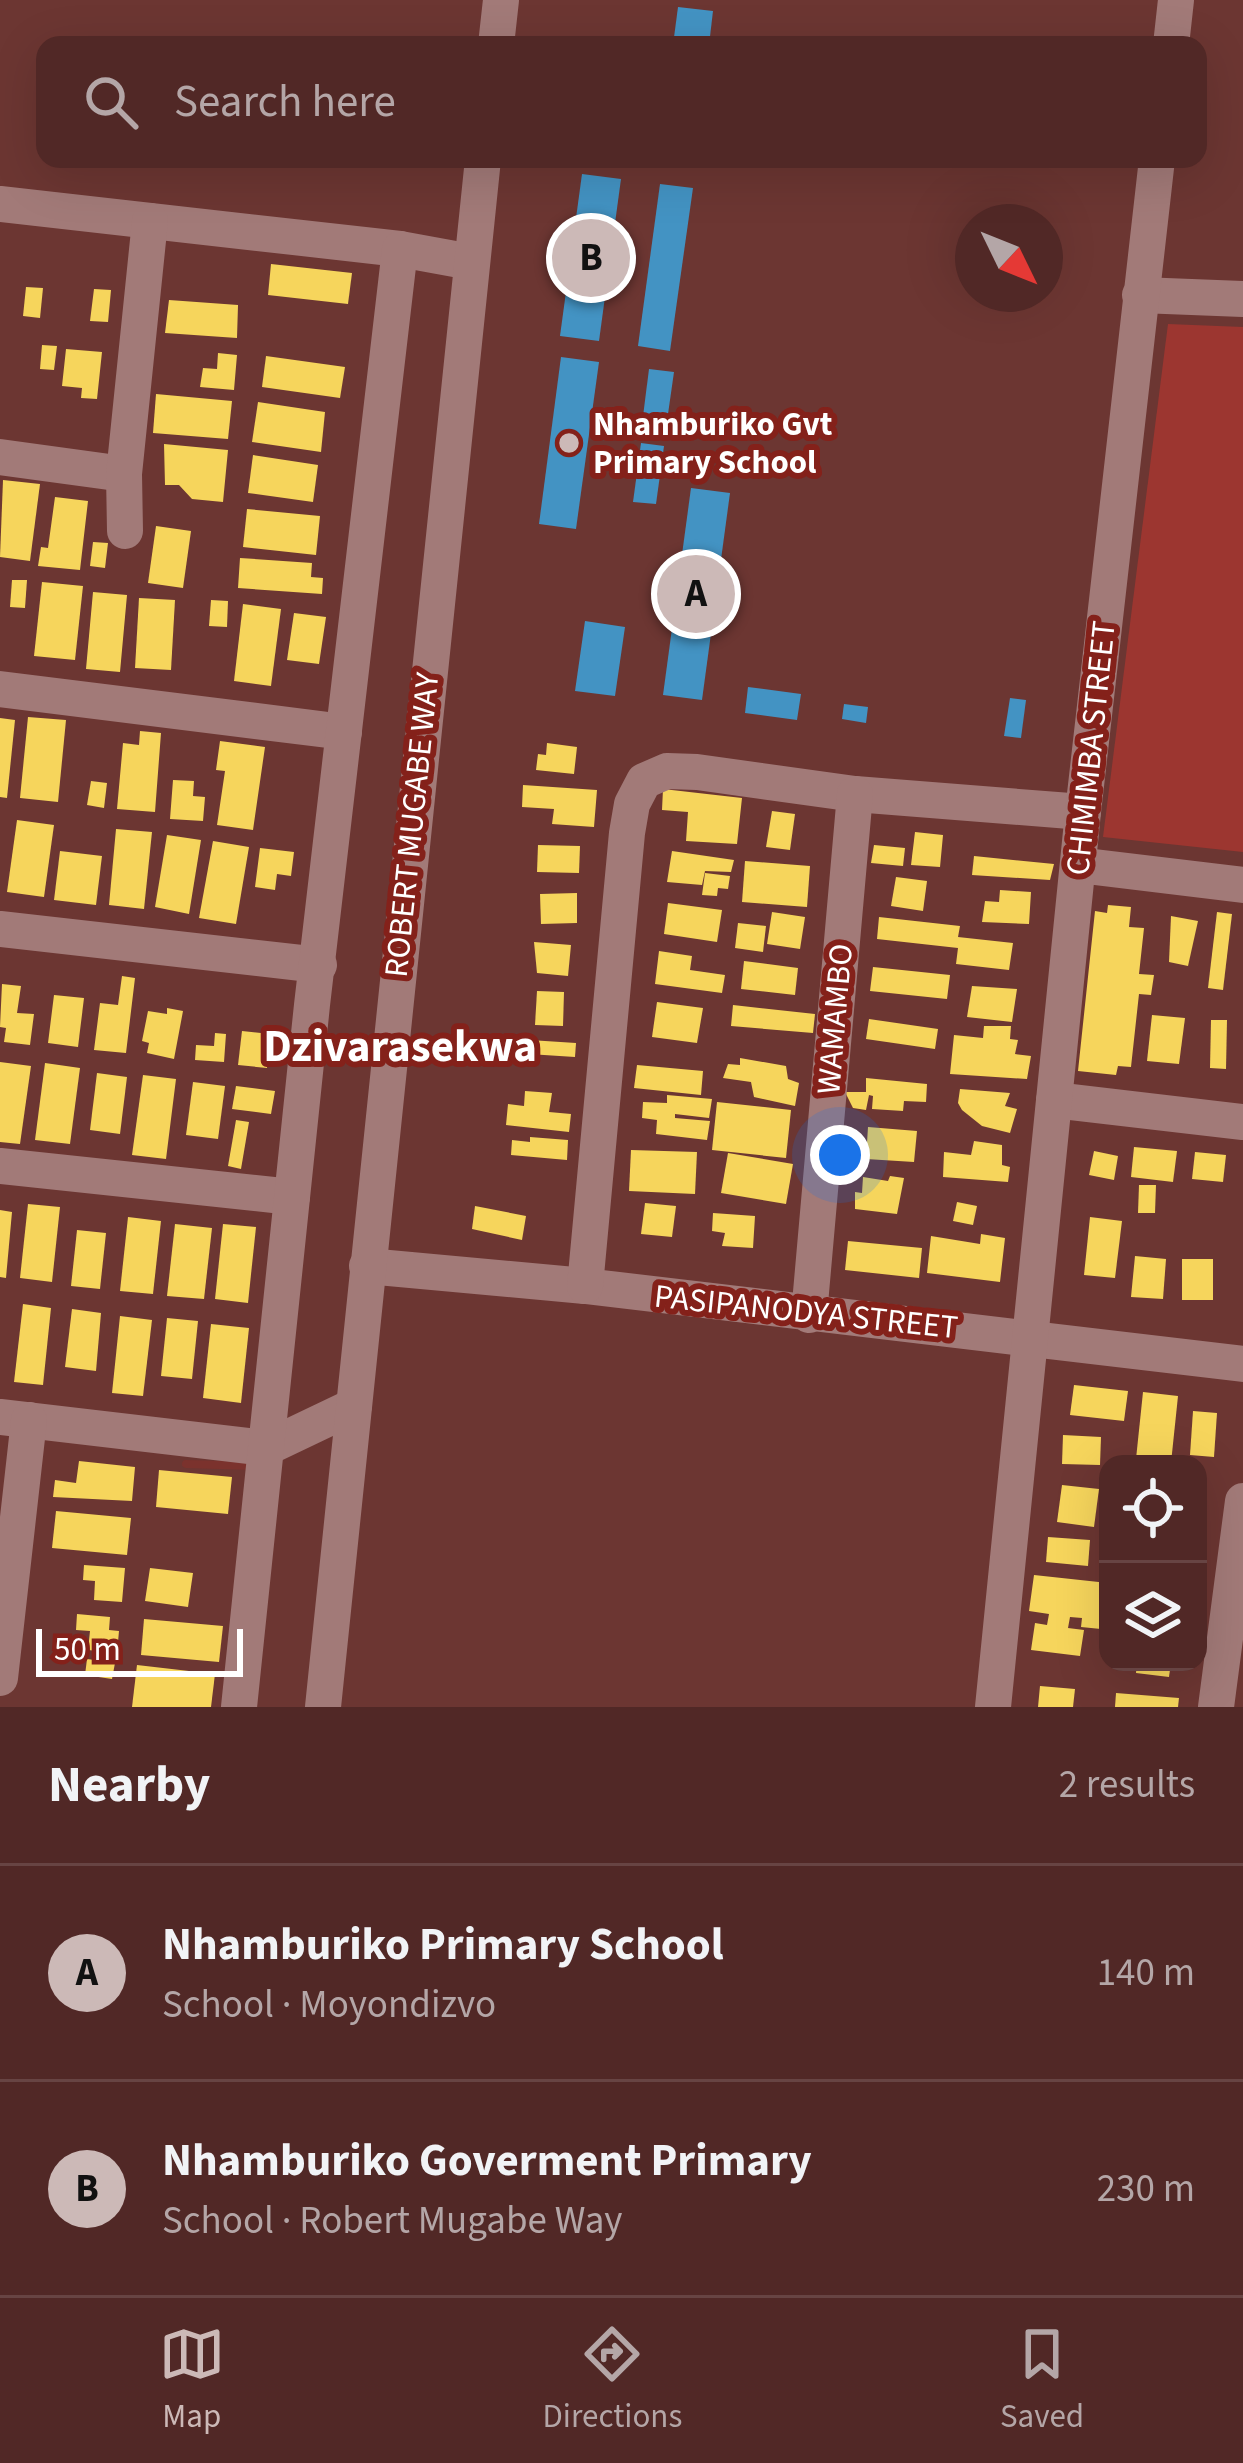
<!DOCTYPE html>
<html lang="en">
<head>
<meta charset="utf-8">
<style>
  :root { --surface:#512826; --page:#57302e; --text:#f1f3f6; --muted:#b4a6a7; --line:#674443; --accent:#ccb9b7 }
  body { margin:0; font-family:"Source Sans 3",sans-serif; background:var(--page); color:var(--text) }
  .controls { position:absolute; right:36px; bottom:36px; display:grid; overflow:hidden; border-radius:24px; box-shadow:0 12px 48px #0002 }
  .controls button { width:108px; height:108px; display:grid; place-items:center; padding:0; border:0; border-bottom:3px solid var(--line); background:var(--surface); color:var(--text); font:60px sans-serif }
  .compass { position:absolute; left:955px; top:204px; width:108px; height:108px; border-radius:50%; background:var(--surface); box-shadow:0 12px 48px #0002; rotate:133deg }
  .scale { position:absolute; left:36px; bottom:30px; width:207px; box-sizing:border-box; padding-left:12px; border:6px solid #fff; border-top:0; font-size:33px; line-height:42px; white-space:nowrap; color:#fff; -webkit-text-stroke:9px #84211a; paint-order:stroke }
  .you { position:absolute; left:840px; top:1155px; width:42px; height:42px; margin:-30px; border:9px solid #fff; border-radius:50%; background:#1a73e8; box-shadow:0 0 0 18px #1a73e833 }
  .badge { display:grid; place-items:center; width:78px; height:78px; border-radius:50%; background:var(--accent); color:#111; font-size:39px; font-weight:700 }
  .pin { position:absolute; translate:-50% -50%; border:6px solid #fff; box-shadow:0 3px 12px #0006 }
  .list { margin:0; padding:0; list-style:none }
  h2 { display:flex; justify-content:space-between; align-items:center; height:156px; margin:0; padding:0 48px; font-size:51px }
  h2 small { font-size:39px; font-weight:400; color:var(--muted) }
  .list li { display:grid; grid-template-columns:78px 1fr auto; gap:36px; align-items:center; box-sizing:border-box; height:216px; padding:0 48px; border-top:3px solid var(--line) }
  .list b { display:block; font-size:45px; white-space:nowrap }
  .list p { margin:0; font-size:39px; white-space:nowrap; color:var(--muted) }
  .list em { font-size:39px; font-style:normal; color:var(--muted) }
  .icon { flex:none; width:66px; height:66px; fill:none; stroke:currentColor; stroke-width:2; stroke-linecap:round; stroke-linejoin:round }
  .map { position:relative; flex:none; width:1243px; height:1707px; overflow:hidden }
  .search { position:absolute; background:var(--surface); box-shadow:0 12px 48px #0002; left:36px; right:36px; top:36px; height:132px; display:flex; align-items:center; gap:30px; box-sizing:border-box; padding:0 42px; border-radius:24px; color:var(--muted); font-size:45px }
  .sheet { height:588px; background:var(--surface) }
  nav { display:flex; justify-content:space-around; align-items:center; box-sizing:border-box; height:168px; border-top:3px solid var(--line); background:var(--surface); font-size:33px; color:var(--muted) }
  nav a { display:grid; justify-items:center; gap:6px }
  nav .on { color:var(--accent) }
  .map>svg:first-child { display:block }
  .green { fill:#9c3630 }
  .homes { fill:#f6d55c }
  .schools { fill:#4393c3 }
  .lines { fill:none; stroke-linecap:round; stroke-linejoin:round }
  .stream { stroke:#7b322d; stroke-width:8 }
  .minor { stroke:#a27a78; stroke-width:36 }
  .poi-dot { fill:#ccb9b7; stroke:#84211a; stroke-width:4.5 }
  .labels { text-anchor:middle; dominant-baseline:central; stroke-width:12; stroke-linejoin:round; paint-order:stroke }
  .poi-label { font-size:33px; font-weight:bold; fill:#fff; stroke:#84211a; text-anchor:start }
  .street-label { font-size:33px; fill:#fff; stroke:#84211a }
  .district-label { font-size:45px; font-weight:bold; fill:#fff; stroke:#84211a }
</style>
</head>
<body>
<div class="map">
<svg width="1243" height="1707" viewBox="0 0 1243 1707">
  <rect width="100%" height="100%" fill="#6c3632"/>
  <path class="green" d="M 1168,324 L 1243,327 L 1243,852 L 1103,837 Z"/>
  <g class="homes">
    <path d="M 271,264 L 352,273 L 348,304 L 268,295 Z"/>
    <path d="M 26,287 L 43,288 L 40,318 L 23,316 Z"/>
    <path d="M 94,289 L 111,290 L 108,322 L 90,321 Z"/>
    <path d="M 169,300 L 238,305 L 237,338 L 165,333 Z"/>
    <path d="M 42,345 L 57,346 L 54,370 L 40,369 Z"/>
    <path d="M 66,349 L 102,352 L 97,399 L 81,398 L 82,388 L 62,386 Z"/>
    <path d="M 218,353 L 237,355 L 234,390 L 200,387 L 203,368 L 217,369 Z"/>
    <path d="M 266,356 L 345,367 L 340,398 L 262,387 Z"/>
    <path d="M 156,394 L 232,401 L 228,439 L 153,433 Z"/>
    <path d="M 258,402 L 325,412 L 321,452 L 252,442 Z"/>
    <path d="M 164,444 L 228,450 L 223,502 L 192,499 L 179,485 L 165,485 Z"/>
    <path d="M 253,455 L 318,465 L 313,502 L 248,493 Z"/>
    <path d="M 3,480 L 40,484 L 30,561 L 0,557 Z"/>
    <path d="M 55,497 L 88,501 L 80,570 L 38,566 L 41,547 L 48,548 Z"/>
    <path d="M 247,509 L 320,516 L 316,555 L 243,547 Z"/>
    <path d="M 156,526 L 191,531 L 183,588 L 148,583 Z"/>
    <path d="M 93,542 L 108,543 L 105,568 L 90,566 Z"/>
    <path d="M 240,558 L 312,563 L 311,577 L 323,578 L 322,594 L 238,588 Z"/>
    <path d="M 12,580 L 27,580 L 25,608 L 10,607 Z"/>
    <path d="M 42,582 L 83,586 L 75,660 L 34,656 Z"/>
    <path d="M 93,592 L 127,595 L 120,672 L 86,669 Z"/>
    <path d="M 139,598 L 175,600 L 171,670 L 135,668 Z"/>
    <path d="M 211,600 L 228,601 L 227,627 L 209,626 Z"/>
    <path d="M 243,604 L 281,609 L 271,686 L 234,681 Z"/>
    <path d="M 294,613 L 326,617 L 319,664 L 287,660 Z"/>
    <path d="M 28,717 L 66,720 L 58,802 L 20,798 Z"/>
    <path d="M 0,718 L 15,720 L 7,798 L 0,797 Z"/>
    <path d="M 140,731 L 161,733 L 155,812 L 117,809 L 123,743 L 139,745 Z"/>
    <path d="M 220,741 L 265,747 L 253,830 L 217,825 L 225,771 L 216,770 Z"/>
    <path d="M 547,743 L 577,747 L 574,774 L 536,770 L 538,754 L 546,755 Z"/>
    <path d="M 173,780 L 194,781 L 193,796 L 205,797 L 203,821 L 170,819 Z"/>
    <path d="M 91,781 L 107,783 L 104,808 L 87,805 Z"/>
    <path d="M 523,785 L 597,790 L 594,827 L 552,824 L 554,809 L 522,807 Z"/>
    <path d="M 663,789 L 742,798 L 737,844 L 686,841 L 688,812 L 662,810 Z"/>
    <path d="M 772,811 L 795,814 L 790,850 L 766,847 Z"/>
    <path d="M 17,820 L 54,825 L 44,897 L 7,892 Z"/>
    <path d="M 116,829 L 152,832 L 144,909 L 109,905 Z"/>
    <path d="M 915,832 L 943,835 L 940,867 L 911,865 Z"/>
    <path d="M 167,835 L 201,840 L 189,914 L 155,907 Z"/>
    <path d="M 213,841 L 249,847 L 236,924 L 199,918 Z"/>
    <path d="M 538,845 L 580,846 L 579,873 L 537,872 Z"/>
    <path d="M 874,845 L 905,848 L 903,866 L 871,863 Z"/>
    <path d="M 260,848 L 294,852 L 291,876 L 277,874 L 275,890 L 255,887 Z"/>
    <path d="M 60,851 L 102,856 L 96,905 L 54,900 Z"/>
    <path d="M 672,851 L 734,860 L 731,872 L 705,871 L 702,885 L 667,882 Z"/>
    <path d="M 974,856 L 1054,864 L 1050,880 L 972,875 Z"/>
    <path d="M 745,861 L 810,866 L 807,907 L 742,902 Z"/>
    <path d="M 705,873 L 730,876 L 728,889 L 718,888 L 717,896 L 702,895 Z"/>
    <path d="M 896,877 L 927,881 L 923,911 L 891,906 Z"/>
    <path d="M 1000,890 L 1031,892 L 1029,924 L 982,922 L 985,901 L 999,902 Z"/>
    <path d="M 577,893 L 577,923 L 541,924 L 540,894 Z"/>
    <path d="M 668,903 L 722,910 L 717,942 L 664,934 Z"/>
    <path d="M 1108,905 L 1131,907 L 1129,927 L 1144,928 L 1139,974 L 1154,975 L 1151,995 L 1139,994 L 1131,1067 L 1118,1066 L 1116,1075 L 1078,1071 L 1095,911 L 1107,913 Z"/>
    <path d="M 772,912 L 805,917 L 800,949 L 767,944 Z"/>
    <path d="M 1217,912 L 1232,914 L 1223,990 L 1208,988 Z"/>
    <path d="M 1171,916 L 1198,921 L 1188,966 L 1169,962 Z"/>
    <path d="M 879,917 L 960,926 L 958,937 L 1013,943 L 1009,970 L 956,964 L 958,948 L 877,939 Z"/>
    <path d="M 738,923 L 766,926 L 763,952 L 735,948 Z"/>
    <path d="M 534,942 L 571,945 L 568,976 L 537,973 Z"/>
    <path d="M 659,951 L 692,956 L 690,970 L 725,975 L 722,993 L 655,984 Z"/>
    <path d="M 744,961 L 798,968 L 795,995 L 741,989 Z"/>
    <path d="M 873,967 L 950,975 L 947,999 L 870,991 Z"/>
    <path d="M 122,976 L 135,978 L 126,1053 L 94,1050 L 100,1003 L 118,1005 Z"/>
    <path d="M 2,984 L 21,986 L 17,1013 L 34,1014 L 30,1045 L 4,1042 L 6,1028 L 0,1027 Z"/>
    <path d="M 972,986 L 1017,989 L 1012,1022 L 967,1017 Z"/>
    <path d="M 537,991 L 564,992 L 563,1026 L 535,1025 Z"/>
    <path d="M 54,995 L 84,998 L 78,1047 L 48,1043 Z"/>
    <path d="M 657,1002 L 703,1008 L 697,1043 L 652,1037 Z"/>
    <path d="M 733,1005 L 815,1014 L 813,1033 L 731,1026 Z"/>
    <path d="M 167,1008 L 183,1011 L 174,1059 L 147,1053 L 149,1043 L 142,1041 L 148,1011 L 167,1014 Z"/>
    <path d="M 1152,1015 L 1185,1018 L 1179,1064 L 1147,1061 Z"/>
    <path d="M 869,1019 L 938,1029 L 935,1049 L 866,1039 Z"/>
    <path d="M 1211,1020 L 1227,1020 L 1226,1069 L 1210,1068 Z"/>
    <path d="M 984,1026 L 1011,1026 L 1010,1039 L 1018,1040 L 1015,1054 L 1031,1056 L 1027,1079 L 950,1074 L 954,1035 L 983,1038 Z"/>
    <path d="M 242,1031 L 270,1034 L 267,1068 L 238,1065 Z"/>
    <path d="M 215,1033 L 226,1034 L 224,1062 L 195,1060 L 196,1045 L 214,1046 Z"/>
    <path d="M 514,1039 L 576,1043 L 575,1057 L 513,1053 Z"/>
    <path d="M 740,1058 L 786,1066 L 788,1079 L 799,1083 L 795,1106 L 754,1097 L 751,1082 L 723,1078 L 728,1064 L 740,1065 Z"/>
    <path d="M 0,1062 L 31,1066 L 20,1144 L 0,1142 Z"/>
    <path d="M 45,1063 L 80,1068 L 70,1144 L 35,1140 Z"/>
    <path d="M 637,1065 L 703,1071 L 701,1095 L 634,1088 Z"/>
    <path d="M 97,1073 L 127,1077 L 120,1134 L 90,1130 Z"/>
    <path d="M 143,1075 L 176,1079 L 166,1159 L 132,1155 Z"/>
    <path d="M 866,1078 L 927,1084 L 926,1102 L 904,1101 L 903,1111 L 872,1109 L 873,1096 L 869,1095 L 866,1110 L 853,1108 L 845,1092 L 866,1092 Z"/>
    <path d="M 193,1082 L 225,1086 L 218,1139 L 186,1135 Z"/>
    <path d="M 236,1086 L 275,1091 L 271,1114 L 232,1109 Z"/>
    <path d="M 960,1089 L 1010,1093 L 1005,1106 L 1017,1109 L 1010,1133 L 982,1126 L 962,1110 L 958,1103 Z"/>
    <path d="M 525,1091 L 552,1093 L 549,1112 L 571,1114 L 569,1132 L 506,1125 L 508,1104 L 524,1106 Z"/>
    <path d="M 667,1095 L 712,1099 L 709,1118 L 675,1114 L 675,1118 L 710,1121 L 707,1140 L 656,1134 L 657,1120 L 642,1118 L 643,1102 L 667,1103 Z"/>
    <path d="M 717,1102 L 791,1110 L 786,1158 L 712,1150 Z"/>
    <path d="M 236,1120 L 249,1122 L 241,1169 L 228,1166 Z"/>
    <path d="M 868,1127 L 917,1131 L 914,1162 L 866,1159 Z"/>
    <path d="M 530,1137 L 568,1140 L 567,1160 L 511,1155 L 512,1140 L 530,1142 Z"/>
    <path d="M 974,1141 L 1002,1145 L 1002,1165 L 1010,1167 L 1008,1182 L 943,1177 L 944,1152 L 971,1155 Z"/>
    <path d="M 1134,1147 L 1177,1151 L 1173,1182 L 1131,1177 Z"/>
    <path d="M 631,1150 L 697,1152 L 695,1194 L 629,1191 Z"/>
    <path d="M 1094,1151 L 1118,1156 L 1114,1180 L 1089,1175 Z"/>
    <path d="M 1195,1152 L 1226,1155 L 1223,1182 L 1192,1179 Z"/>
    <path d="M 728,1153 L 793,1164 L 786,1204 L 721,1193 Z"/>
    <path d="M 890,1176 L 904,1178 L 897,1214 L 855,1209 L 855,1192 L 862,1193 L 863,1177 L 888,1181 Z"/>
    <path d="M 1139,1185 L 1156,1185 L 1155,1213 L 1138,1213 Z"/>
    <path d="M 957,1202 L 977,1206 L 973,1225 L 953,1221 Z"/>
    <path d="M 645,1203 L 676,1206 L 672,1237 L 641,1234 Z"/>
    <path d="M 28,1204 L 60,1207 L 52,1282 L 20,1278 Z"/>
    <path d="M 475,1206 L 526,1216 L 522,1240 L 472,1229 Z"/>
    <path d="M 0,1210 L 12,1212 L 6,1278 L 0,1277 Z"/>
    <path d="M 713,1213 L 755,1216 L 753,1248 L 722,1246 L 725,1233 L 712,1231 Z"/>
    <path d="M 128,1217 L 161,1221 L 153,1294 L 120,1291 Z"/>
    <path d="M 1090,1217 L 1122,1221 L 1115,1278 L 1084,1275 Z"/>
    <path d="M 175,1224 L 212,1228 L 204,1299 L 167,1296 Z"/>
    <path d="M 223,1224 L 256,1227 L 248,1303 L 215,1299 Z"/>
    <path d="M 77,1230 L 106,1233 L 100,1289 L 71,1286 Z"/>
    <path d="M 981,1234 L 1005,1238 L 1000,1282 L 927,1273 L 931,1236 L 980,1244 Z"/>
    <path d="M 848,1241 L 922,1248 L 919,1278 L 845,1270 Z"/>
    <path d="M 1135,1256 L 1166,1259 L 1163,1299 L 1131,1297 Z"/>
    <rect x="1182" y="1259" width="31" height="41"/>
    <path d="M 23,1304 L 51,1308 L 43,1385 L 14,1382 Z"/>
    <path d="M 72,1309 L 101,1313 L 96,1371 L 65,1367 Z"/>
    <path d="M 120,1316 L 152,1320 L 143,1396 L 112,1393 Z"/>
    <path d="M 167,1318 L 198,1321 L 192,1379 L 161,1376 Z"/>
    <path d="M 211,1324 L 249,1328 L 241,1403 L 203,1398 Z"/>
    <path d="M 1074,1385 L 1128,1391 L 1124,1421 L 1070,1415 Z"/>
    <path d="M 1143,1392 L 1178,1396 L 1171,1463 L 1136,1459 Z"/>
    <path d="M 1193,1411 L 1217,1413 L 1214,1457 L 1190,1455 Z"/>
    <path d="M 1063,1435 L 1101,1437 L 1100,1465 L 1062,1464 Z"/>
    <path d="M 79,1461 L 135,1467 L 132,1501 L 53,1497 L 55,1480 L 76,1483 Z"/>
    <path d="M 159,1470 L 232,1477 L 228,1514 L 156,1507 Z"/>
    <path d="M 1062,1485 L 1099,1489 L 1094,1527 L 1057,1522 Z"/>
    <path d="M 56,1511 L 131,1518 L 127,1555 L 52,1548 Z"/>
    <path d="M 1048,1537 L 1090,1540 L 1088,1566 L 1046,1562 Z"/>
    <path d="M 84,1565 L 125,1568 L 122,1602 L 94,1600 L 95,1581 L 83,1580 Z"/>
    <path d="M 150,1568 L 193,1573 L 188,1607 L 145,1601 Z"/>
    <path d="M 1034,1575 L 1108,1583 L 1101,1629 L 1081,1627 L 1082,1618 L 1070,1617 L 1068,1628 L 1084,1630 L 1080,1656 L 1031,1650 L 1035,1623 L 1047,1625 L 1049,1614 L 1029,1611 Z"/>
    <path d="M 77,1614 L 110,1617 L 109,1630 L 119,1631 L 117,1653 L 88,1650 L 90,1631 L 76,1630 Z"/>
    <path d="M 144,1619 L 223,1626 L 219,1662 L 141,1655 Z"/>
    <path d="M 87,1659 L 115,1663 L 112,1679 L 85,1675 Z"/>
    <path d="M 1137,1662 L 1171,1662 L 1169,1677 L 1136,1673 Z"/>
    <path d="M 137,1665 L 215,1674 L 211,1707 L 132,1707 Z"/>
    <path d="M 1040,1686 L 1075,1689 L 1073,1707 L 1038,1707 Z"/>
    <path d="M 1116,1693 L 1179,1698 L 1178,1707 L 1115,1707 Z"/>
  </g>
  <g class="schools">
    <path d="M 678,7 L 713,11 L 709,45 L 673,45 Z"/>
    <path d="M 582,174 L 621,179 L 599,341 L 560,336 Z"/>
    <path d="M 660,184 L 693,188 L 670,351 L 638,346 Z"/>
    <path d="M 561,357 L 599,362 L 576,529 L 539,524 Z"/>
    <path d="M 649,369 L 674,372 L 665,435 L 641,432 Z"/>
    <path d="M 641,443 L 664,446 L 656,504 L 633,502 Z"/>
    <path d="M 691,488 L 730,493 L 702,700 L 663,695 Z"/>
    <path d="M 585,621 L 625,627 L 615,696 L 575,691 Z"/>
    <path d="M 748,687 L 801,694 L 797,720 L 745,713 Z"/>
    <path d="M 1010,698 L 1026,700 L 1021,738 L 1004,736 Z"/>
    <path d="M 844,704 L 868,707 L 866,723 L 842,719 Z"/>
  </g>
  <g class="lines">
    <path class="stream" d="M 186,1464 L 253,1466"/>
    <g class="minor">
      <path d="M 496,45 L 501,0"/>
      <path d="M 1171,45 L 1176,0"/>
      <path d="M 0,204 L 400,249"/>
      <path d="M 1140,295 L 1243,299"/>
      <path d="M 0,457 L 124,474"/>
      <path d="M 125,531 L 124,474 L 150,221"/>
      <path d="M 0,689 L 344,732"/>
      <path d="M 1078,865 L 1243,885"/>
      <path d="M 0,929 L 319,965"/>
      <path d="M 1054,1100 L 1243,1122"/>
      <path d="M 0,1166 L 292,1197"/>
      <path d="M 367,1266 L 585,1286 L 1243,1364"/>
      <path d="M 585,1286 L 627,833 L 632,804 L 644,781 L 667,771 L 697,772 L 855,794 L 1083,812"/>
      <path d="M 809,1315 L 855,794"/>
      <path d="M 0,1417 L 266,1448 L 354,1406"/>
      <path d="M 0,1678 L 29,1420"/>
      <path d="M 239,1707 L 312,1005 L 400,249 L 471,262"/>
      <path d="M 323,1707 L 483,159"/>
      <path d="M 993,1707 L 1083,812 L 1157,159"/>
      <path d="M 1216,1707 L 1243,1501"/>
    </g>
  </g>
  <circle class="poi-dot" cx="569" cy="443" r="12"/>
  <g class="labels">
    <g class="poi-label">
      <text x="593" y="424">Nhamburiko Gvt<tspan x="593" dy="38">Primary School</tspan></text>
    </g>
    <g class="street-label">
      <text transform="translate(1091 748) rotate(-84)">CHIMIMBA STREET</text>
      <text transform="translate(412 825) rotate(-84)">ROBERT MUGABE WAY</text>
      <text transform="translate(835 1019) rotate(-85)">WAMAMBO</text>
      <text transform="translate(806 1312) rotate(6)">PASIPANODYA STREET</text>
    </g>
    <g class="district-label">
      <text x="400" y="1047">Dzivarasekwa</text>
    </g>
  </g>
</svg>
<div class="controls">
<button><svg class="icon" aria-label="locate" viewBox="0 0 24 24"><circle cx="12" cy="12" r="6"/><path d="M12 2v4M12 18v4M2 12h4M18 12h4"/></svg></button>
<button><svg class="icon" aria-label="layers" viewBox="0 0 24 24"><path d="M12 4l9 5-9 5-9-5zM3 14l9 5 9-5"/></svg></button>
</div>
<svg class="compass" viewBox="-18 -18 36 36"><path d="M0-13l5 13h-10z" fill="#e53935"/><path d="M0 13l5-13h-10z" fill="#b4a6a7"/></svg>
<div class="scale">50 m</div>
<div class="you"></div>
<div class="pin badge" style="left:696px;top:594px">A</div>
<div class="pin badge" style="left:591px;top:258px">B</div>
<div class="search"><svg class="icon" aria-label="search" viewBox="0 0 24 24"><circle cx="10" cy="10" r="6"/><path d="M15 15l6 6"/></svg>Search here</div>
</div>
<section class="sheet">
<h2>Nearby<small>2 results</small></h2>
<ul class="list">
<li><span class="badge">A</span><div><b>Nhamburiko Primary School</b><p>School · Moyondizvo</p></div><em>140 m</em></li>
<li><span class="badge">B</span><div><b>Nhamburiko Goverment Primary</b><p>School · Robert Mugabe Way</p></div><em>230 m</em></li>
</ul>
</section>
<nav>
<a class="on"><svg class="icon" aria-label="map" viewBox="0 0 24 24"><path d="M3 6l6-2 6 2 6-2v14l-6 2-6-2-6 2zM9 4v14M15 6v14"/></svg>Map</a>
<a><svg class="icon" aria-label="directions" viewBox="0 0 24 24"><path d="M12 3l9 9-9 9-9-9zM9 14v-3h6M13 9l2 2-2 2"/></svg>Directions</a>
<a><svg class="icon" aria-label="saved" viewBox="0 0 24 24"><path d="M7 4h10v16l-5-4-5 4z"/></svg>Saved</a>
</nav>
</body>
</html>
